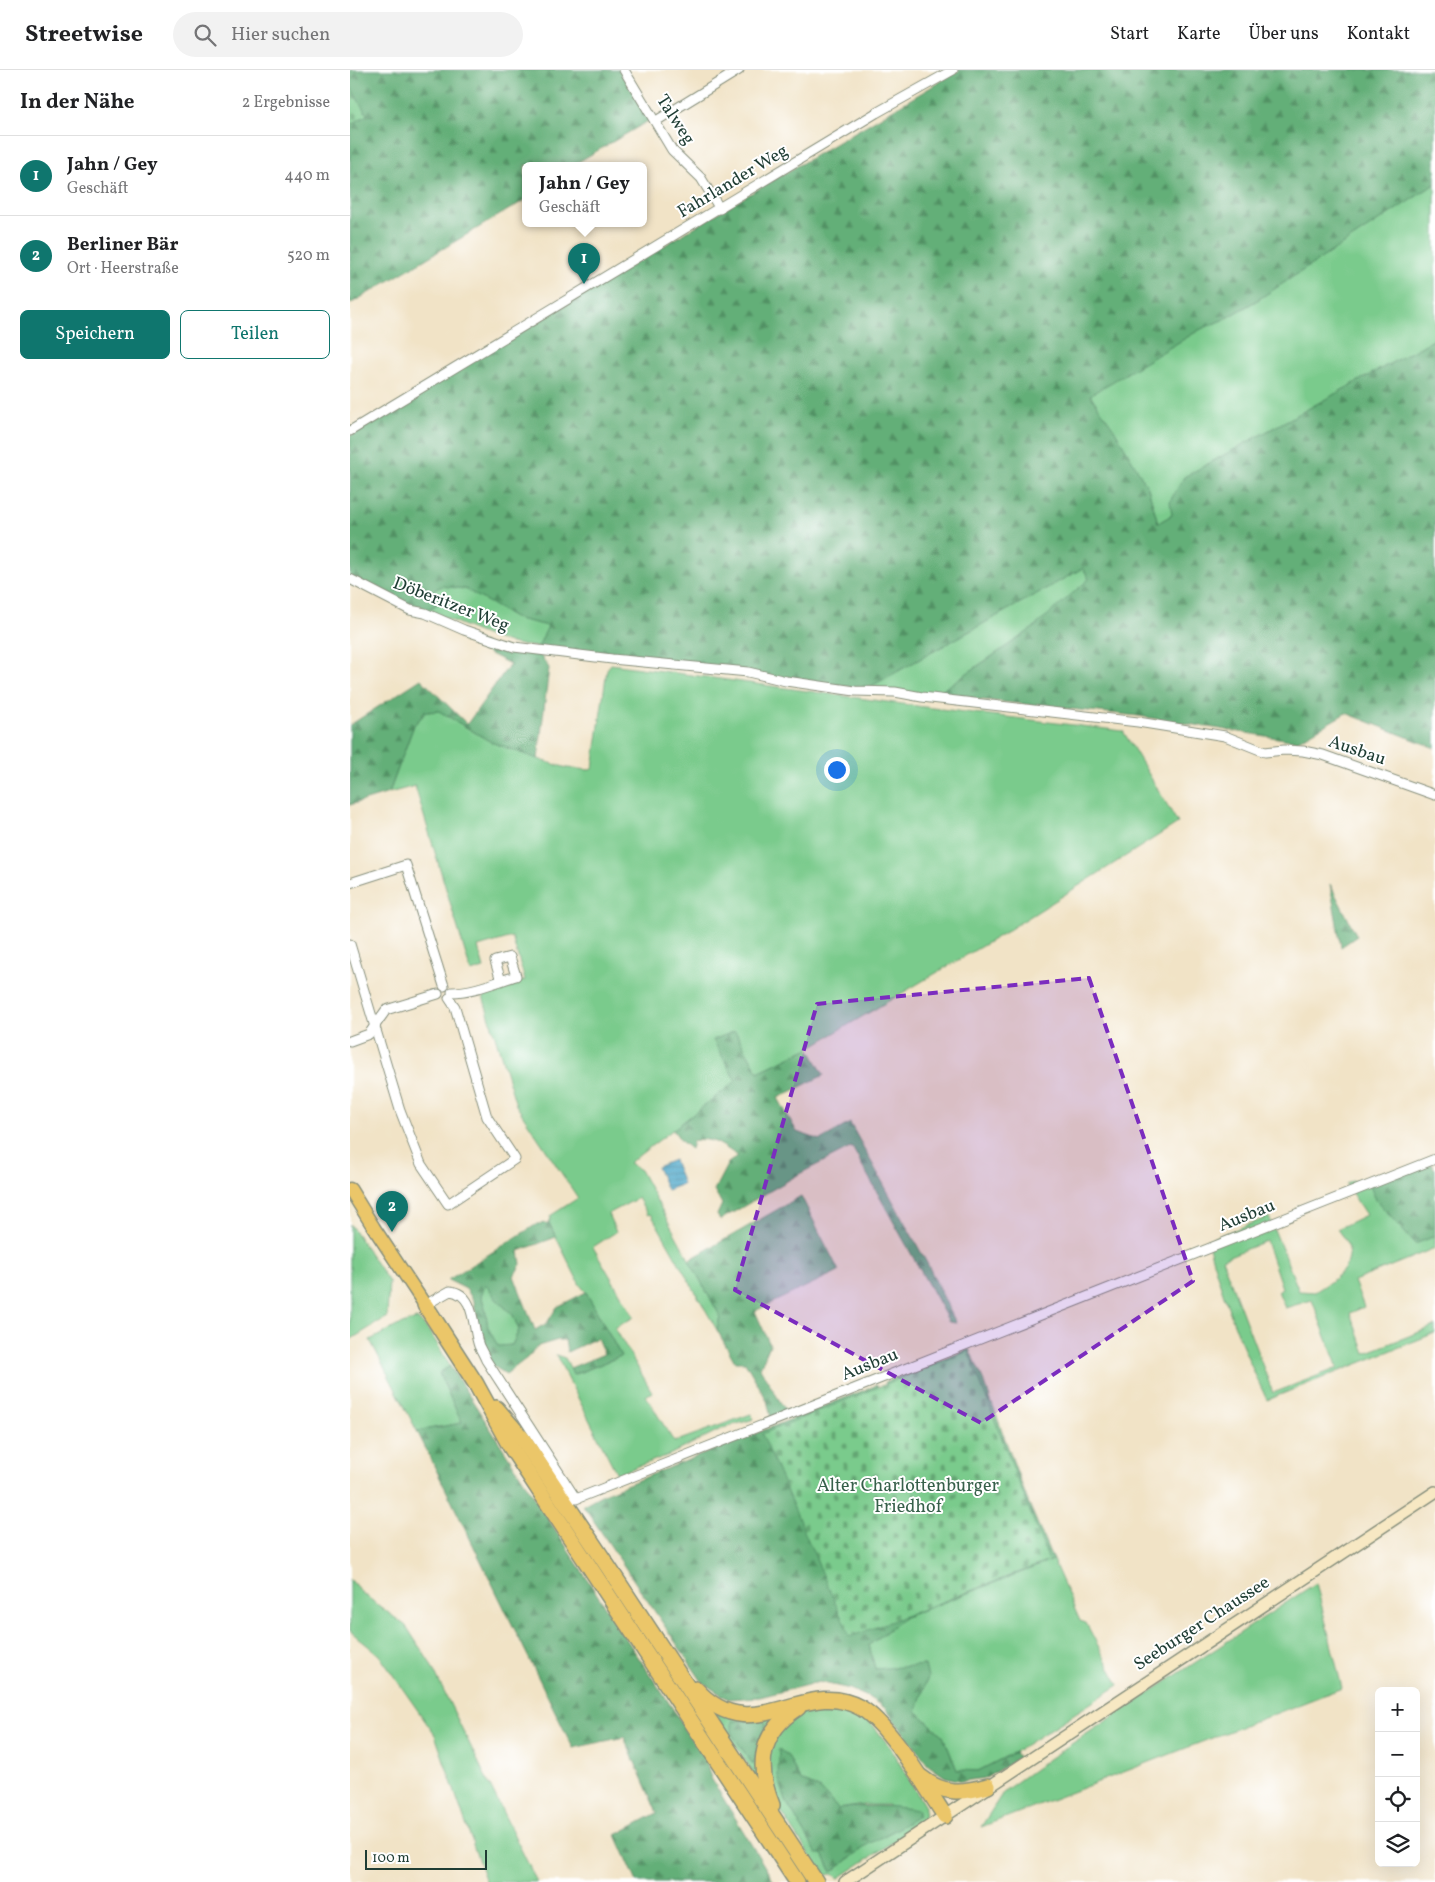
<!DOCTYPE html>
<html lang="de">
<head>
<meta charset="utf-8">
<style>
  :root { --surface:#fff; --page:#f2f2f2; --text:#202124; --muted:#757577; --line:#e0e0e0; --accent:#0f766e }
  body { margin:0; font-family:Vollkorn,serif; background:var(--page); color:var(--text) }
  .controls { position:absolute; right:15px; bottom:15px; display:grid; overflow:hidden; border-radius:8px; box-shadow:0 5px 20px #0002 }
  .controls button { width:45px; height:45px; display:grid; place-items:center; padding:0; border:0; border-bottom:1px solid var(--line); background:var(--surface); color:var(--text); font:25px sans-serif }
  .scale { position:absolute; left:15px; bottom:12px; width:122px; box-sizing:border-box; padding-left:5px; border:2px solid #1f3d34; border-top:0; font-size:14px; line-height:18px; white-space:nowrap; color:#1f3d34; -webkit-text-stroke:4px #fff; paint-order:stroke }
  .you { position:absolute; left:486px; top:699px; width:18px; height:18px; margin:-12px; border:4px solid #fff; border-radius:50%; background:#1a73e8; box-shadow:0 0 0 8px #1a73e833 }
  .badge { display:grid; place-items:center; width:32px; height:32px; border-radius:50%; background:var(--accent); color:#fff; font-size:16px; font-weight:700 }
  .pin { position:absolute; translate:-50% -41px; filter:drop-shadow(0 1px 2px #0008) }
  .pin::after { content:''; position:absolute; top:26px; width:18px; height:15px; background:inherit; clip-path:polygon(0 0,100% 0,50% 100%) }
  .popup { position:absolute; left:172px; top:92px; width:125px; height:65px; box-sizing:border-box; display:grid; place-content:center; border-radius:8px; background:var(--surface); filter:drop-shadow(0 1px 4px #0005); font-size:16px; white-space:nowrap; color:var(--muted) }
  .popup b { font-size:19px; color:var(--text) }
  .popup::after { content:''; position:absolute; left:50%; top:100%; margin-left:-10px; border:10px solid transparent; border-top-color:var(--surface) }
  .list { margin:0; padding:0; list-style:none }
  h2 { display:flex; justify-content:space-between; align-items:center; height:65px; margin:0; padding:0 20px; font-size:21px }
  h2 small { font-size:16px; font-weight:400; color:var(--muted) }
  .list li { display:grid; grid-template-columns:32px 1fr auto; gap:15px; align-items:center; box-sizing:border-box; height:80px; padding:0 20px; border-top:1px solid var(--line) }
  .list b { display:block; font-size:19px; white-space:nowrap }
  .list p { margin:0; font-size:16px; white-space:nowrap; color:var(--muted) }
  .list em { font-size:16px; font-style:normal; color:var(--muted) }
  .actions { display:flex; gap:10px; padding:15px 20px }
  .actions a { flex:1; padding:11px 0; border:1px solid var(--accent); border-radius:8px; text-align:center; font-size:18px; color:var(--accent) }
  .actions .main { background:var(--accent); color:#fff }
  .icon { flex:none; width:28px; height:28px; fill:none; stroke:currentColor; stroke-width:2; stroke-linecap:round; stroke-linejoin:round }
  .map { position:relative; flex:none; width:1085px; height:1812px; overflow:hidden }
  header { display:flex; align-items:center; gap:30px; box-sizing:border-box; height:70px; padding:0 25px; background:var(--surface); border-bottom:1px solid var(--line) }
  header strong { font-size:24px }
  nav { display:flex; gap:28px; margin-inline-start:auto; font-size:18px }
  .search { width:350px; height:45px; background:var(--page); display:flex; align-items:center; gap:12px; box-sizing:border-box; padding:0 18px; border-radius:28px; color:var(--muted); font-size:19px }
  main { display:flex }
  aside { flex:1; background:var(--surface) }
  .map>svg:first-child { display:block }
  .green { fill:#7acb8c; stroke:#4c8460; fill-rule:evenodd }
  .forest { fill:url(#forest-firs); stroke:#417656; fill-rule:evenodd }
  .cemetery { fill:url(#cemetery-stones); stroke:#4c8460 }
  .water { fill:url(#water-rules); stroke:#34717e }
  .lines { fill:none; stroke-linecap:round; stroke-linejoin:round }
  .street-casing { stroke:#88907d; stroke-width:11 }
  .secondary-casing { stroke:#88907d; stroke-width:14 }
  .primary-casing { stroke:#88907d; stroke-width:15 }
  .highway-casing { stroke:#88907d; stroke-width:18 }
  .street { stroke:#fff; stroke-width:9 }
  .secondary { stroke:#f7e8c3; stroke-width:11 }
  .primary { stroke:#ebc669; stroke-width:12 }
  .highway { stroke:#ebc669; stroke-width:15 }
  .marked { fill:#7b2cbf; fill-opacity:0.2; stroke:#7b2cbf; stroke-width:4; stroke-dasharray:10 6; stroke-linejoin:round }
  .labels { text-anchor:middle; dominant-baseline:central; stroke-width:4; stroke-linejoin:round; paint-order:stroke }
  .street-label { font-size:18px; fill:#1f3d34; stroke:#fff }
  .park-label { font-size:18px; fill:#36604a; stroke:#fff }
</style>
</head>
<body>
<header>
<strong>Streetwise</strong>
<div class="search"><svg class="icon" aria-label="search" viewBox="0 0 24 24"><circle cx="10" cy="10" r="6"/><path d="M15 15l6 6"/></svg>Hier suchen</div>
<nav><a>Start</a><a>Karte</a><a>Über uns</a><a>Kontakt</a></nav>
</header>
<main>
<aside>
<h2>In der Nähe<small>2 Ergebnisse</small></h2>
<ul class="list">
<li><span class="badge">1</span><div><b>Jahn / Gey</b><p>Geschäft</p></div><em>440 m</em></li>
<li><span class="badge">2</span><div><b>Berliner Bär</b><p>Ort · Heerstraße</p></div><em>520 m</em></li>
</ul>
<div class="actions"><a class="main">Speichern</a><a>Teilen</a></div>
</aside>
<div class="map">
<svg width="1085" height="1812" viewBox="0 0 1085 1812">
  <defs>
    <pattern id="forest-firs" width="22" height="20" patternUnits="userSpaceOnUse" patternTransform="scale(1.25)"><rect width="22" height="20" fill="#63af78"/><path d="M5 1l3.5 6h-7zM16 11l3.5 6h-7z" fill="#519063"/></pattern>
    <pattern id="cemetery-stones" width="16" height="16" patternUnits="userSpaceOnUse" patternTransform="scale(1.25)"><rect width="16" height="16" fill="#7acb8c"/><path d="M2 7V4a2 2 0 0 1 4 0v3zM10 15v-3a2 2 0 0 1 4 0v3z" fill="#63a673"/></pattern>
    <pattern id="water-rules" width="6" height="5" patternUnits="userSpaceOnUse" patternTransform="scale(1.25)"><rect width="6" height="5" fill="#4aa5c8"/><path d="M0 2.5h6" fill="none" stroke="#3d88a3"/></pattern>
  </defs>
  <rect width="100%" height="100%" fill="#fff"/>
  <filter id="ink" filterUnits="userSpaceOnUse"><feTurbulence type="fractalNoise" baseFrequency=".02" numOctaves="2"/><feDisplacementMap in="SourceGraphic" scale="10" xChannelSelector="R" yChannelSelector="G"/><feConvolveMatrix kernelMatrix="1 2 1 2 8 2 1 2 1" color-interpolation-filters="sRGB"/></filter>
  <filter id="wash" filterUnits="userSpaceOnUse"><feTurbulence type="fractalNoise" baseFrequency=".0096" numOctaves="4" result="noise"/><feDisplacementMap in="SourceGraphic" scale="20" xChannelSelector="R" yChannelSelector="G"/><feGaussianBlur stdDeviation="1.12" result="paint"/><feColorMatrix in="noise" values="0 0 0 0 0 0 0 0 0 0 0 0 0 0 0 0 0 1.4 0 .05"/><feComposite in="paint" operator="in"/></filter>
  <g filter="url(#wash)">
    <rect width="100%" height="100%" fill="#f1e3c6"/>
    <g class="green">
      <path d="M 1085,114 L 1085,269 L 834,407 L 822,445 L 808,453 L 798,418 L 740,324 L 851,259 L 879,247 L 909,229 Z"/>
      <path d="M 733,498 L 740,509 L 682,559 L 585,625 L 516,619 Z"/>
      <path d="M 92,516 L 115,519 L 168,549 L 199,556 L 188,577 C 179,576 169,575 161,573 C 131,566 104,549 75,541 L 91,532 L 78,523 Z"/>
      <path d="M 261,594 L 574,637 L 773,661 L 828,753 L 654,863 L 459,978 L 408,1002 L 385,961 L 387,1011 L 279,1093 L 290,1100 L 370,1246 L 367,1260 L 301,1144 L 298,1145 L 288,1128 L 258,1144 L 266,1162 L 243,1177 L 284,1247 L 265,1258 L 302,1322 L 296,1326 L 324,1372 L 401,1344 L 404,1349 L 373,1358 L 319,1385 L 267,1404 L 206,1285 L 215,1288 L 224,1305 L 271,1286 L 236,1222 L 230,1215 L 199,1153 L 201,1148 L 200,1146 L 228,1128 L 166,1035 L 132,923 L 175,910 L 162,867 L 128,877 L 134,898 L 121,902 L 65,716 L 39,723 L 64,655 L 76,642 L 89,641 L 141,672 L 194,691 L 217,698 L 240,700 L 243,698 L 257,599 Z"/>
      <path d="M 1002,1111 L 1018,1112 L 1065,1174 L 1085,1166 L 1085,1178 L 1004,1211 L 1014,1237 L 1000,1243 L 1015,1283 L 1085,1256 L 1085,1263 L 917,1330 C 893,1281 871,1223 857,1170 L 919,1147 L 949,1221 L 965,1222 C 981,1211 1005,1199 998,1176 C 996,1170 990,1164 987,1159 L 1016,1145 L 996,1114 ZM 916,1171 L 932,1218 L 928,1221 L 935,1238 L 962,1230 L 988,1298 L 923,1323 L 872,1189 Z"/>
      <path d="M 0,1154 L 39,1212 L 37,1247 L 0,1270 Z"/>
      <path d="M 136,1214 L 147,1230 L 163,1245 L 169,1260 L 162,1275 L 148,1277 L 138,1258 L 135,1238 L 131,1225 Z"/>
      <path d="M 66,1249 C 77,1252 93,1285 100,1296 L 89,1303 L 112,1353 L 67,1361 L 20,1270 L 47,1256 Z"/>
      <path d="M 703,1490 L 730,1551 L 736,1553 L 769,1615 L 665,1682 L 628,1701 L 607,1700 L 593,1666 L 566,1641 L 578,1607 L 525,1599 L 519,1575 L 555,1547 Z"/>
      <path d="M 0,1509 L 12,1523 L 56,1556 L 80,1593 L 187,1812 L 136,1812 L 85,1665 L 29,1585 L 0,1561 Z"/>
      <path d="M 966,1513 L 992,1618 L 631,1757 L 654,1721 L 700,1688 Z"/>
      <path d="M 359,1635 L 435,1641 L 409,1708 L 406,1707 ZM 382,1651 L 407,1651 L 408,1677 L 403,1694 Z"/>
      <path d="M 466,1635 L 496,1637 L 522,1654 L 540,1677 L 575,1737 L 574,1749 L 566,1757 L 489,1808 L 482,1804 L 476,1805 L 472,1799 L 469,1800 L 427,1735 L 419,1715 L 418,1679 L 437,1649 ZM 438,1686 L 450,1710 L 471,1720 L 488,1739 L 513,1735 L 538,1735 L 547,1759 L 520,1773 L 482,1802 L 473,1784 L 467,1783 L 436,1731 Z"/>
    </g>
    <g class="forest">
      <path d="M 0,0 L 269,0 L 300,50 L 223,95 L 175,95 L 175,130 L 0,234 L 0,55 L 17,45 L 0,16 Z"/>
      <path d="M 610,0 L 1085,0 L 1085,114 L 909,229 L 879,247 L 851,259 L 740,325 L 764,359 L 798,418 L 808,453 L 822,445 L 820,431 L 834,407 L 1085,269 L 1085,678 L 996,643 L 947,671 L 788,646 L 585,625 L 682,559 L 739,509 L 733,498 L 516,619 L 188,577 L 198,556 L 168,549 L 115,519 L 92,516 L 79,523 L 91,532 L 75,541 L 49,532 L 0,506 L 0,366 L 371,141 Z"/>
      <path d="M 131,572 L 136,574 L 136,577 L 145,580 L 148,576 L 183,583 L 191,586 L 199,598 L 188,689 L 141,672 L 89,641 L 76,642 L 64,655 L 39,723 L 0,735 L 0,655 L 71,609 L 117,654 L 160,594 L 126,577 Z"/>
      <path d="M 980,814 L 1007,866 L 991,877 Z"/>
      <path d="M 385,961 L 408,1002 L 459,978 L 474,1005 L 428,1028 L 447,1062 L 470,1070 L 500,1053 L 578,1195 L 606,1253 L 599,1252 L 502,1077 L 451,1103 L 370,1150 L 367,1145 L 372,1134 L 364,1120 L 378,1093 L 388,1086 C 372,1076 363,1066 343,1071 L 341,1079 L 332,1072 L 323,1060 L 386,1011 L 363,970 Z"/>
      <path d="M 1081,1094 L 1085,1099 L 1085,1166 L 1065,1174 L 1026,1130 L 1018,1112 Z"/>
      <path d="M 451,1126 L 489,1201 L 405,1241 L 420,1275 L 410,1298 L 437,1343 L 421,1348 L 417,1330 L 395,1292 L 385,1292 L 367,1260 L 370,1246 L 339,1190 Z"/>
      <path d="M 199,1153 L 206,1167 L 169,1181 L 171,1194 L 164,1206 L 185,1260 L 197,1253 L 207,1237 L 236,1222 L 271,1286 L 223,1305 L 220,1298 L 254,1284 L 247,1268 L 217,1282 L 215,1270 L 208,1270 L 188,1276 L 177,1288 L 156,1304 L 143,1296 L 137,1283 L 129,1264 L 124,1231 L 116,1219 L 98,1210 L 187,1154 ZM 136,1215 L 147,1230 L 163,1245 L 169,1260 L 162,1275 L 148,1276 L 138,1258 L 135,1238 L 131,1225 Z"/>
      <path d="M 619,1279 L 633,1309 L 677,1429 L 703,1490 L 555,1547 L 519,1575 L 525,1599 L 575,1595 L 578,1607 L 566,1641 L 593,1666 L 607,1700 L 628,1701 L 665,1682 L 669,1688 L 636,1708 L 613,1711 L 595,1707 L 578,1695 L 535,1638 L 518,1627 L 500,1619 L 469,1612 L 410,1627 L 378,1629 L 353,1613 L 233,1435 L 253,1424 L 527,1315 L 543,1358 L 541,1328 L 535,1312 Z"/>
      <path d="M 100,1296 L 261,1546 L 355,1687 L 361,1708 L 424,1812 L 287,1812 L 266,1765 L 307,1743 L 274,1667 L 223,1678 L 67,1361 L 112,1353 L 89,1303 Z"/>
      <path d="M 415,1650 L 416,1656 L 403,1695 L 382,1664 L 382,1651 Z"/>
      <path d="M 429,1679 L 438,1686 L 450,1710 L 471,1720 L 488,1739 C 518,1735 538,1735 568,1740 L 568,1746 L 547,1759 L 520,1773 L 482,1802 L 473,1784 L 467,1784 L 436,1731 L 428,1706 Z"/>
    </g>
    <g class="cemetery">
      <path d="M 0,16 L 17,45 L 0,55 Z"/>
      <path d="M 618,1281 L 699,1491 L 500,1567 L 412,1364 Z"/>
    </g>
    <path class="water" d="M 324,1090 L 333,1114 L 317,1120 L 307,1097 Z"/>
  </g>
  <g filter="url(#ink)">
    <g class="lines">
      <g class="street-casing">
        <g id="street">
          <path d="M 274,0 L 322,80 L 351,108 L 370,139"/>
          <path d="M 306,51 L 389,0"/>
          <path d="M 0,361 L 526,43 L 603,0"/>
          <path d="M 0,509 L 60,540 L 75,543 L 114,560 L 164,577 L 262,589 L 398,602 L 436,611 L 505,621 L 545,622 L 572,627 L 788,652 L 875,666 L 915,682 L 934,680 L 953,681 L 973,685 L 1085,725"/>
          <path d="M 0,813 L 56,795 L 94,916"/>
          <path d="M 0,874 L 50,1040 L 71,1094 L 98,1134 L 165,1089 L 137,1047 L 105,937 L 99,928"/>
          <path d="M 102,922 C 123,922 146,912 166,906 L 160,887 L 145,891 L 151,911"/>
          <path d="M 0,971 L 19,964 L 36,940 L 88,924"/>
          <path d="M 75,1235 L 100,1221 C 126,1224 122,1257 129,1276 C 131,1280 134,1285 136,1290 L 226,1429 L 1085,1089"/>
        </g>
      </g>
      <g class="secondary-casing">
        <path id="secondary" d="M 495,1812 L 1085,1422"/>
      </g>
      <g class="primary-casing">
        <path id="primary" d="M 0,1119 L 24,1158 L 75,1235"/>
      </g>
      <g class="highway-casing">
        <g id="highway">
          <path d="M 75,1235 L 126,1314 L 160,1376 L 447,1812"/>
          <path d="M 146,1338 L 172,1368 L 247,1480 L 466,1812"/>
          <path d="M 346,1619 C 403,1682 454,1605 511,1638 C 540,1655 575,1716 595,1746"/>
          <path d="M 571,1707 C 593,1725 612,1723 638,1716"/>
          <path d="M 422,1735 C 406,1696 410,1662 448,1638"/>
        </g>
      </g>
      <use href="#street" class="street"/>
      <use href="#secondary" class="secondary"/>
      <use href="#primary" class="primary"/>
      <use href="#highway" class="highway"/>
    </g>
  </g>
  <path class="marked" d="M 739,908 L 843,1211 L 631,1353 L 385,1220 L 467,934 Z"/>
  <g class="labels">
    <g class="street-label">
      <text transform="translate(325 50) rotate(57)">Talweg</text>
      <text transform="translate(383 112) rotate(-31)">Fahrlander Weg</text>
      <text transform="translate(101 535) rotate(21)">Döberitzer Weg</text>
      <text transform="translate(1007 681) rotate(19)">Ausbau</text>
      <text transform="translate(897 1146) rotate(-22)">Ausbau</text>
      <text transform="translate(520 1295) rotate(-22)">Ausbau</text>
      <text transform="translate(852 1554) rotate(-33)">Seeburger Chaussee</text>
    </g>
    <g class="park-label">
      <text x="558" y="1416">Alter Charlottenburger<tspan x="558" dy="21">Friedhof</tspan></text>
    </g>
  </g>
</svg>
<div class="controls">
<button>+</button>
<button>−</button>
<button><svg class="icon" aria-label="locate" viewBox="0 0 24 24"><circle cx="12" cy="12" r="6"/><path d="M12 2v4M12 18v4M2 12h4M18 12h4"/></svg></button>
<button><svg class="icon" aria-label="layers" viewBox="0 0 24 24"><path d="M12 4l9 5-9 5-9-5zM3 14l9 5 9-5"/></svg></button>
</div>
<div class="scale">100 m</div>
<div class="you"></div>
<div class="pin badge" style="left:234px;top:214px">1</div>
<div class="popup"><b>Jahn / Gey</b>Geschäft</div>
<div class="pin badge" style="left:42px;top:1162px">2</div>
</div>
</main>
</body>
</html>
